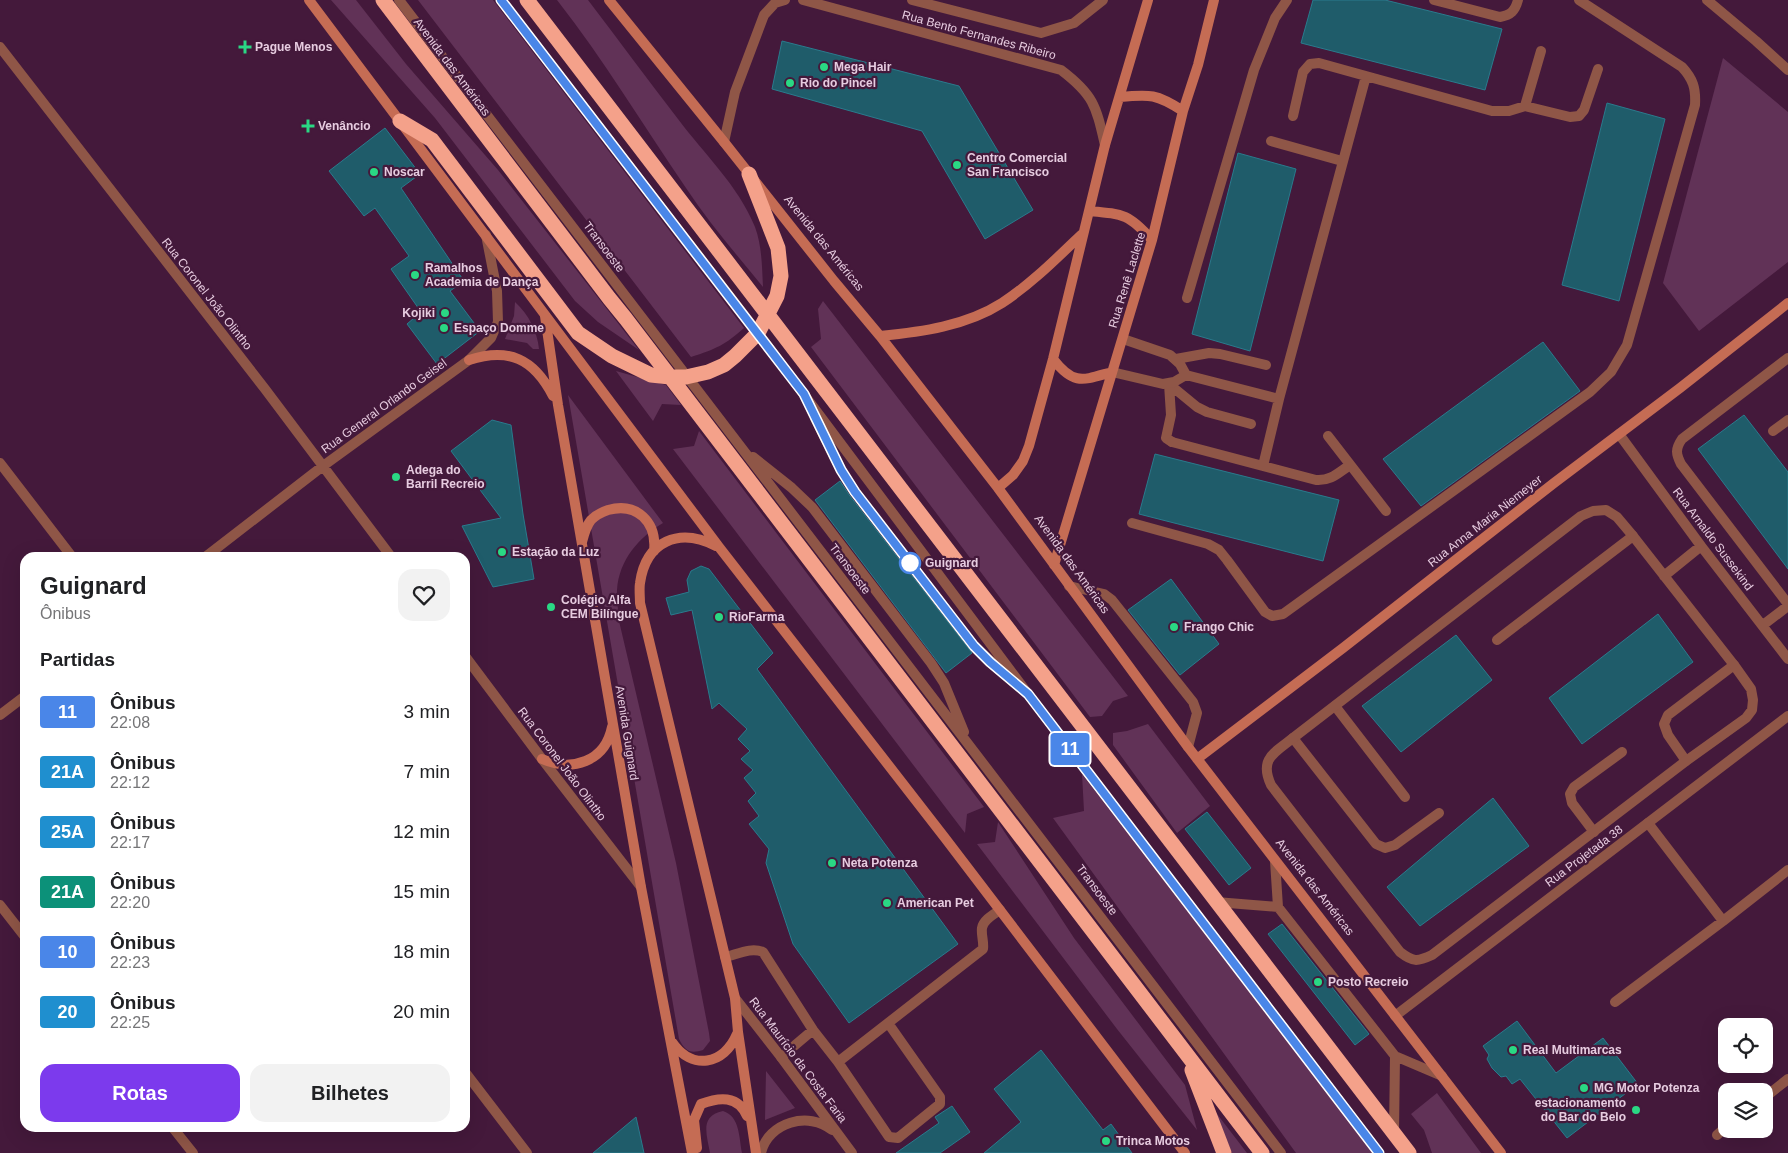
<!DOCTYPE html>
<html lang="pt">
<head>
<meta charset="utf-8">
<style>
  :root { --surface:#fff; --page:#f2f2f2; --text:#202124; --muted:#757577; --accent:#7c3aed }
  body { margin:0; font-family:Arial,sans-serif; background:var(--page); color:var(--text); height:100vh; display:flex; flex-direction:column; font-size:19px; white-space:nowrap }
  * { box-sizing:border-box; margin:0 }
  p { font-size:16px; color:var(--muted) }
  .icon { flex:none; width:28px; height:28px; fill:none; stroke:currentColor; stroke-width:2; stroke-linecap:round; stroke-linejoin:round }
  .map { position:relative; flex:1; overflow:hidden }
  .side { position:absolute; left:20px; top:552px; width:450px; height:580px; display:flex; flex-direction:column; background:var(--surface); border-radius:15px; box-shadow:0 5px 20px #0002 }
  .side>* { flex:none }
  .badge { padding:0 10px; border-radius:4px; font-size:18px; line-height:32px }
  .controls { position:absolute; left:1718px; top:1018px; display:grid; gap:10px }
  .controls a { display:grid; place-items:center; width:55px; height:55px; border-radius:10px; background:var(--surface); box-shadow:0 5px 20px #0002; font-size:25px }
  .map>.badge { position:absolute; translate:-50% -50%; box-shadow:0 0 0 2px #fff }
  h2 { padding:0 20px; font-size:19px; line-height:45px }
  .round { display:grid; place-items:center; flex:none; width:52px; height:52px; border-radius:15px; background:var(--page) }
  .headline { display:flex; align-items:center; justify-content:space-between; height:85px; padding:0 20px }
  h1 { font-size:24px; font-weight:800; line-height:38px }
  .button { display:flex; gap:10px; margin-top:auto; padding:10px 20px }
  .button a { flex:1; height:58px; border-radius:15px; background:var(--accent); color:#fff; font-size:20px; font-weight:800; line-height:58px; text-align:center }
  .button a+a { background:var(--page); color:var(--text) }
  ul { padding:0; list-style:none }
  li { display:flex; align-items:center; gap:15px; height:60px; padding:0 20px }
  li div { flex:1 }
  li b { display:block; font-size:19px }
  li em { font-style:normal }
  li .badge { min-width:55px; font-weight:700; text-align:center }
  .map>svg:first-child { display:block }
  .green { fill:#613257 }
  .building { fill:#1f5c6a; stroke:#2a7b8d }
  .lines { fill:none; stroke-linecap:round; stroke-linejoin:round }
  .lane { stroke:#8f5647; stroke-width:10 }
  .street { stroke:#8f5647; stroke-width:10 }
  .secondary { stroke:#c56c54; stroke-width:10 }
  .highway { stroke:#f4a18a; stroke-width:15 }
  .line-casing { stroke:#fff; stroke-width:11 }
  .line { stroke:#4a86e8; stroke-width:8 }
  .poi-dot { fill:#2ad884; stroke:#44193b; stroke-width:2 }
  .stop-dot { fill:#fff; stroke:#4a86e8; stroke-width:2.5 }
  .labels { text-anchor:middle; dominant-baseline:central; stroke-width:4.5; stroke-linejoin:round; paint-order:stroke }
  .street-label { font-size:12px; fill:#e7cce0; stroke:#44193b }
  .poi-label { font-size:12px; font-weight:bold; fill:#e7cce0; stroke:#44193b; text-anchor:start }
  .stop-label { font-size:12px; font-weight:bold; fill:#e7cce0; stroke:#44193b; text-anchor:start }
</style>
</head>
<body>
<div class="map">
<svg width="1788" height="1153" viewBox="0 0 1788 1153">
  <rect width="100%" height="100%" fill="#44193b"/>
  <path class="green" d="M 331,0 L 356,0 L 406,64 L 498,170 L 639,350 L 598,322 L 575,301 L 435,118 Z
    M 418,0 L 493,0 L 744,328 C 725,345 716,349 691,357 Z
    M 557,0 L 588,0 C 618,39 647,79 678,119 C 704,154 738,185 755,227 C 762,246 762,267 763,287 C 737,255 709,223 686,188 C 643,125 604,60 557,0 Z
    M 1723,58 L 1788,112 L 1788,262 L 1699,331 L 1663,283 Z
    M 823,301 L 1128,696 L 1113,701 L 1102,716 L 1090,717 L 811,347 L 821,339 L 818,309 Z
    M 515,302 C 529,315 537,331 539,349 L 533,349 L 527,343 L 505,339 L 514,316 Z
    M 616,371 L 666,385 L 681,405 L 662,404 L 653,421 Z
    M 568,395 L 663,523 C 639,537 619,560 617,590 C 617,600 618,611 619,621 L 676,863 L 709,1033 L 710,1041 L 703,1050 C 690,1054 685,1051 679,1039 Z
    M 699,431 L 984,807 L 967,814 L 965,833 L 673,449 L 694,446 Z
    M 1148,724 L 1210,806 L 1177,833 L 1113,745 L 1113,733 L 1127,731 Z
    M 1082,774 L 1373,1153 L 1296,1153 L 1053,818 L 1084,811 Z
    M 998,822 L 1074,938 L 1185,1085 L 1197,1130 L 1117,1029 L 977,844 L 995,842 Z
    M 766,1071 L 795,1108 L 765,1120 Z
    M 1437,1093 L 1481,1153 L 1432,1153 L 1424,1130 L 1411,1114 Z
    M 1214,1110 L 1247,1153 L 1232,1153 Z
    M 723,1111 C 740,1116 739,1138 742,1153 L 710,1153 C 707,1135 699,1116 723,1111 Z"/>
  <path class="building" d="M 1313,0 L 1385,0 L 1502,29 L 1485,90 L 1301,43 Z
    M 782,41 L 959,86 L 1033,210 L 985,239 L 922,131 L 772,89 Z
    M 1607,103 L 1665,119 L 1619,301 L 1562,285 Z
    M 385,128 L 420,174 L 401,188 L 464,281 L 450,291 L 480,331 L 437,364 L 407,324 L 421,312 L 391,269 L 409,256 L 375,208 L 364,216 L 329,171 Z
    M 1238,153 L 1296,169 L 1250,351 L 1192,334 Z
    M 1543,342 L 1580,391 L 1421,506 L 1383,459 Z
    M 1744,415 L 1788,472 L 1788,569 L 1698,449 Z
    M 492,420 L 511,425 L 523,514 L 534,579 L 493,587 L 462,526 L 501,518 L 451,451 Z
    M 1155,454 L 1339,500 L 1323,561 L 1139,514 Z
    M 840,481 L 850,496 L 972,653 L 946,673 L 815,500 Z
    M 701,566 L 709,569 L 773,653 L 757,669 L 958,944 L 849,1023 L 793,944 L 766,863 L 769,849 L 749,824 L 759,816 L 748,801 L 756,793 L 744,778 L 753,770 L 741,759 L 750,751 L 738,739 L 747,729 L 719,703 L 712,709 L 692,610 L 671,615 L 666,598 L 689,592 L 687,580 L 691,571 Z
    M 1171,579 L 1219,644 L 1180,675 L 1128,610 Z
    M 1658,614 L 1693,662 L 1582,744 L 1549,698 Z
    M 1456,635 L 1492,680 L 1401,752 L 1362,706 Z
    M 1493,798 L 1529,846 L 1420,926 L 1387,887 Z
    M 1207,812 L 1251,868 L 1229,885 L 1185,829 Z
    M 1282,924 L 1369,1034 L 1355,1045 L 1268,934 Z
    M 1517,1021 L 1556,1073 L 1603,1038 L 1638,1084 L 1567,1138 L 1520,1079 L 1512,1084 L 1506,1076 L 1501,1077 L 1492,1068 L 1487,1059 L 1489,1055 L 1483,1046 Z
    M 1041,1050 L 1103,1130 L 1111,1124 L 1132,1153 L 984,1153 L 1021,1122 L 994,1089 Z
    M 952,1106 L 970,1132 L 940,1153 L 896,1153 L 939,1123 L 935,1117 Z
    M 636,1117 L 644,1153 L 593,1153 Z"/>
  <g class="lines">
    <path class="lane" d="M 399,0 L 1281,1153
      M 501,0 L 758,333 L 1028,694 L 1379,1153
      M 1434,0 L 1500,17 C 1511,15 1515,11 1518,0
      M 1271,141 L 1342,161
      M 1176,359 L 1209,353 L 1220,354 L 1266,365
      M 815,418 L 841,470 L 855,492 L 974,646 L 1014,682
      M 1773,431 L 1788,420
      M 1172,442 L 1166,438 L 1171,415 L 1169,384 L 1197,407 L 1207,412 L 1251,424
      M 753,457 L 792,488 L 812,507 L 931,663 L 944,683 L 964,732
      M 1069,586 L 1104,594 L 1112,600 L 1193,702 L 1197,713 L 1188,747
      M 1497,640 L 1633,536
      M 1335,706 L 1405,797
      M 1293,738 L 1376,844 L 1385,848 L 1395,845 L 1439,813
      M 1686,761 L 1668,735 L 1664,724 L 1668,715 L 1734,665
      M 1648,823 L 1723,921 L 1788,870
      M 1594,832 L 1572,803 L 1570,794 L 1574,787 L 1622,752
      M 1275,861 L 1278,907
      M 1216,902 L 1278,907 L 1395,1056 L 1394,1133
      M 725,957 C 738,954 751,947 763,952 L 813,1030 L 838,1062 L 889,1137 L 898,1138 L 940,1104 L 940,1097 L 888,1023
      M 1615,1002 L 1723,921
      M 1395,1056 L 1442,1076
      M 781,1057 L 813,1030
      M 838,1062 L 983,949 C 984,941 981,935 982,928 C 983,920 994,914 1000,910
      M 1764,1098 L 1788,1079
      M 1717,1135 L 1726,1127"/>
    <path class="street" d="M 803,0 L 1061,70 C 1094,95 1096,106 1105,145
      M 912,0 L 1041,33 L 1074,23 L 1103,0
      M 1707,0 L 1756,41 L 1788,70
      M 0,47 L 265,389 L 392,558
      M 1525,106 L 1541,51
      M 1293,116 L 1303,72 L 1310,64 L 1319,63 L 1492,111 L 1509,111 L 1525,106 L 1570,117 L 1579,116 L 1584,110 L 1598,69
      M 724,142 L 735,92 L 764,15 L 775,3 L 785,0
      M 1187,298 L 1254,70 L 1275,18 L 1287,0
      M 1788,358 L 1682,439 C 1675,449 1676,454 1681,464 L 1788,604
      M 1112,372 L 1163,384 L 1174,382 L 1186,375 L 1180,364 L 1170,355 L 1123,339
      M 1186,375 L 1279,399
      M 1619,434 L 1701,546 L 1788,659
      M 1328,436 L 1386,511
      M 1172,442 L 1316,480 C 1331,481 1338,473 1350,465
      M 0,463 L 73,558
      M 1263,466 L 1279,399 L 1366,76
      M 1606,510 L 1617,517 L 1633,536 L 1734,665 L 1751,689 L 1753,700 L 1752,710 L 1746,718 L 1686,761 L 1432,955 C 1417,962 1413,962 1400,952 L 1271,785 C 1259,759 1274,753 1293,738 L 1581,516 L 1593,511 Z
      M 1132,523 L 1208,544 L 1219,550 L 1227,560 L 1265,612 L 1272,616 L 1283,614 L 1590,392 L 1611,372 L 1627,345 L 1695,105 C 1696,88 1693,79 1682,67 L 1579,0
      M 204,558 L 323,466 L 469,360 L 491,338 L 498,322 L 497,291 L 486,235
      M 1664,576 L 1701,546
      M 1763,625 L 1788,606
      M 465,656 L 542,759 L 641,887
      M 0,715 L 25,696
      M 0,905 L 25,937
      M 735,998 L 781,1057 L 852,1153
      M 1395,1016 L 1788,716
      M 465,1072 L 527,1153
      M 173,1128 L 193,1153
      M 761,1153 C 768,1122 809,1111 832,1130"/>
    <path class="secondary" d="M 309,0 L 719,547 L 945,838 L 1185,1153
      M 609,0 L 724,142 L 834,281 L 880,336 L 998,488 L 1188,747 L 1501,1153
      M 1120,97 C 1150,94 1157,94 1183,111
      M 1089,211 C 1124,214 1129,214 1152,240
      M 545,316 L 558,405 L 641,887 L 692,1153
      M 880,336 C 921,332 966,326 1002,303 C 1031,284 1056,259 1081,235
      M 1053,359 C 1074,386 1083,380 1112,372
      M 469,360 C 509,347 534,359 553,396
      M 998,488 L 1013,475 L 1023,461 L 1029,446 L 1053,359 L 1105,145 L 1148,0
      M 582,542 C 584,534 586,526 591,520 C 595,516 602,512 608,510 C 637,502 657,522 654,551
      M 716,546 C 679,527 646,541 640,583 C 639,589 640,597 640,603 L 735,998 L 738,1032 L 756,1153
      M 1054,565 L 1152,240 L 1183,111 L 1198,65 L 1214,0
      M 542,759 C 572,772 605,762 612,727
      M 1197,759 L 1343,648 L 1554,483 L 1680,388 L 1788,303
      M 672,1042 C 692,1071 724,1065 737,1034
      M 697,1148 L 694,1120 L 701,1104 C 719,1097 738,1095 747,1116"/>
    <path class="highway" d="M 383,0 L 609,298 L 626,319 L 1262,1153
      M 527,0 L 1409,1153
      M 400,121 L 432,140 L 578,333 L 612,356 L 651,375 L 670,377 L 686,377 L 708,372 L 724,365 L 735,356 L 758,333 L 777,296 L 781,276 L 778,248 L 749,174
      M 1192,1070 L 1224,1153"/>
  </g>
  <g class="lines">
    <g class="line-casing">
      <path id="line" d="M 501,0 L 804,394 L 841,470 L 855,492 L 974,646 L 990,662 L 1028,694 L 1379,1153"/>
    </g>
    <use href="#line" class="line"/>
  </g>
  <g class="poi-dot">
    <path d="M242.5 39.5h5v5h5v5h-5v5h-5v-5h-5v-5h5z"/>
    <circle cx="824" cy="67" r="5"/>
    <circle cx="790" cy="83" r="5"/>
    <path d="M305.5 118.5h5v5h5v5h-5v5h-5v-5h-5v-5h5z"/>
    <circle cx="957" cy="165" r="5"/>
    <circle cx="374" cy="172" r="5"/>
    <circle cx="415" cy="275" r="5"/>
    <circle cx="445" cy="313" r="5"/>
    <circle cx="444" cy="328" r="5"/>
    <circle cx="396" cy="477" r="5"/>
    <circle cx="502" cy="552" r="5"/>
    <circle cx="551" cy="607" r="5"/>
    <circle cx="719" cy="617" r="5"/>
    <circle cx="1174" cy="627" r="5"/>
    <circle cx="832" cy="863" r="5"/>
    <circle cx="887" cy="903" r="5"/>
    <circle cx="1318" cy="982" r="5"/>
    <circle cx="1513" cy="1050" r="5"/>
    <circle cx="1584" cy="1088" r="5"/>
    <circle cx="1636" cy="1110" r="5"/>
    <circle cx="1106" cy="1141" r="5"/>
  </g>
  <circle class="stop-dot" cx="910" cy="563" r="10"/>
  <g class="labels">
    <g class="street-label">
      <text transform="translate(979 35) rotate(15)">Rua Bento Fernandes Ribeiro</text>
      <text transform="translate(452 67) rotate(53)">Avenida das Américas</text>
      <text transform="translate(824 243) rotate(51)">Avenida das Américas</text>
      <text transform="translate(604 247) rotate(53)">Transoeste</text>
      <text transform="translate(1127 280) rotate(-73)">Rua Renê Laclette</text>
      <text transform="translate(207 294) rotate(52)">Rua Coronel João Olintho</text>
      <text transform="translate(384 406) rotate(-36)">Rua General Orlando Geisel</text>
      <text transform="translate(1485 521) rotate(-38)">Rua Anna Maria Niemeyer</text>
      <text transform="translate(1713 539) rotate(53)">Rua Arnaldo Sussekind</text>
      <text transform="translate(1072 564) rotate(54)">Avenida das Américas</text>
      <text transform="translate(850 569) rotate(53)">Transoeste</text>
      <text transform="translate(627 733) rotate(81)">Avenida Guignard</text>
      <text transform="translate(562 764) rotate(53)">Rua Coronel João Olintho</text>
      <text transform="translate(1584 856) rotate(-37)">Rua Projetada 38</text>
      <text transform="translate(1315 887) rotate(52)">Avenida das Américas</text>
      <text transform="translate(1097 890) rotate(53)">Transoeste</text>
      <text transform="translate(798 1060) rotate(53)">Rua Maurício da Costa Faria</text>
    </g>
    <g class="poi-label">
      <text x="255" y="47">Pague Menos</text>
      <text x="834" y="67">Mega Hair</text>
      <text x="800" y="83">Rio do Pincel</text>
      <text x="318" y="126">Venâncio</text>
      <text x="967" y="158">Centro Comercial<tspan x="967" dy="14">San Francisco</tspan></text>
      <text x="384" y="172">Noscar</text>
      <text x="425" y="268">Ramalhos<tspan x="425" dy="14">Academia de Dança</tspan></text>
      <text x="435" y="313" text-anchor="end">Kojiki</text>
      <text x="454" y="328">Espaço Domme</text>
      <text x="406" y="470">Adega do<tspan x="406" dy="14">Barril Recreio</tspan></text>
      <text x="512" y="552">Estação da Luz</text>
      <text x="561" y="600">Colégio Alfa<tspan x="561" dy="14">CEM Bilíngue</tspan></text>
      <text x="729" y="617">RioFarma</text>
      <text x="1184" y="627">Frango Chic</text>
      <text x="842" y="863">Neta Potenza</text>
      <text x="897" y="903">American Pet</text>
      <text x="1328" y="982">Posto Recreio</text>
      <text x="1523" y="1050">Real Multimarcas</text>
      <text x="1594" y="1088">MG Motor Potenza</text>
      <text x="1626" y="1103" text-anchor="end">estacionamento<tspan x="1626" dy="14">do Bar do Belo</tspan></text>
      <text x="1116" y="1141">Trinca Motos</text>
    </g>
    <g class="stop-label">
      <text x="925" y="563">Guignard</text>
    </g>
  </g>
</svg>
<div class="controls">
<a><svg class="icon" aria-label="locate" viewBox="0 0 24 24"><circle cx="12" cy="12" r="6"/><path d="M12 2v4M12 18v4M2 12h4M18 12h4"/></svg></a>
<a><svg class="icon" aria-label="layers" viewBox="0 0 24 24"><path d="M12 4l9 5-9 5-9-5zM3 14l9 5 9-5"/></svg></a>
</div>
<b class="badge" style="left:1070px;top:749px;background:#4a86e8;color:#fff">11</b>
<section class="side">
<div class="headline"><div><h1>Guignard</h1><p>Ônibus</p></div><a class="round"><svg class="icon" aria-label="heart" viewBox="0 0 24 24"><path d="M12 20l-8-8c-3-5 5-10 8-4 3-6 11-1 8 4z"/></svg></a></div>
<h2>Partidas</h2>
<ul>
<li><span class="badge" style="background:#4a86e8;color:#fff">11</span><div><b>Ônibus</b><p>22:08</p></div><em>3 min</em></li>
<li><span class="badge" style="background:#1f8fcf;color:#fff">21A</span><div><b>Ônibus</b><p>22:12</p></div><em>7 min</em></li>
<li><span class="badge" style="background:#1f8fcf;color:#fff">25A</span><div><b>Ônibus</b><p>22:17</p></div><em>12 min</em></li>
<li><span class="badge" style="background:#0c9179;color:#fff">21A</span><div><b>Ônibus</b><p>22:20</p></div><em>15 min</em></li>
<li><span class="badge" style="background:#4a86e8;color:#fff">10</span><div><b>Ônibus</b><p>22:23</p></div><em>18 min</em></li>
<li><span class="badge" style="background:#1f8fcf;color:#fff">20</span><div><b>Ônibus</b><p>22:25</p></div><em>20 min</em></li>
</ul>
<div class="button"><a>Rotas</a><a>Bilhetes</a></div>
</section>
</div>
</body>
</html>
